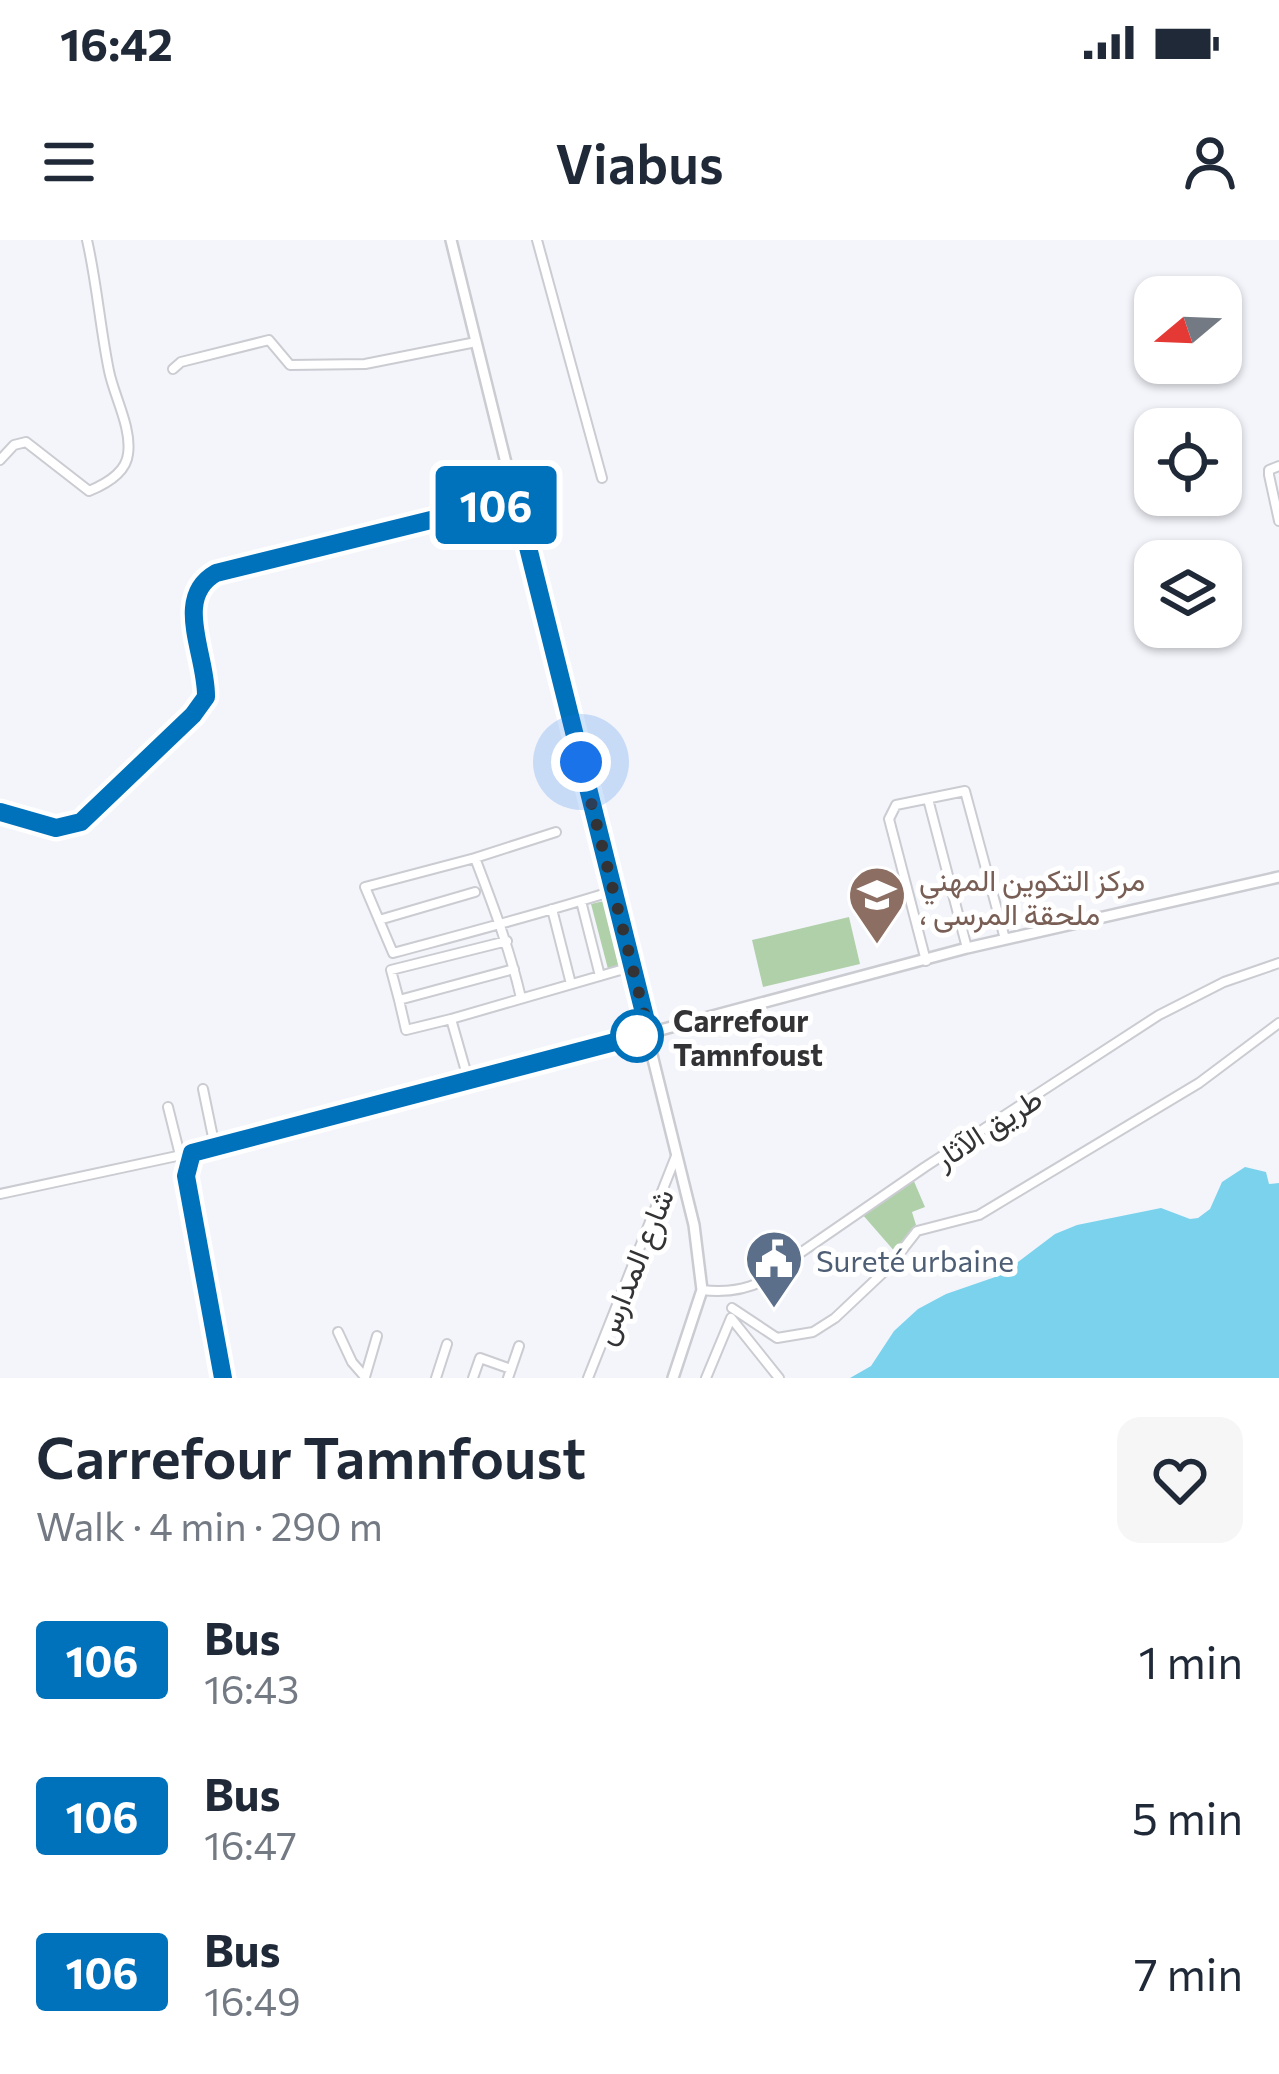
<!DOCTYPE html>
<html lang="en">
<head>
<meta charset="utf-8">
<style>
  :root { --surface:#fff; --page:#f6f6f7; --text:#1f2937; --muted:#747a83 }
  body { margin:0; font-family:Commissioner,Vazirmatn,sans-serif; background:var(--page); color:var(--text); height:100vh; display:flex; flex-direction:column; font-size:45px; white-space:nowrap }
  * { box-sizing:border-box; margin:0 }
  p { font-size:39px; color:var(--muted) }
  .icon { flex:none; width:66px; height:66px; fill:none; stroke:currentColor; stroke-width:2; stroke-linecap:round; stroke-linejoin:round }
  .map { position:relative; height:1138px; overflow:hidden }
  .panel { display:flex; flex-direction:column; background:var(--surface); flex:1 }
  .panel>* { flex:none }
  .badge { padding:0 24px; border-radius:9px; font-size:42px; line-height:78px }
  .needle { width:78px; rotate:251deg }
  .fabs { position:absolute; left:1134px; top:36px; display:grid; gap:24px }
  .fabs a { display:grid; place-items:center; width:108px; height:108px; border-radius:24px; background:var(--surface); box-shadow:0 3px 9px #0004; font-size:60px }
  .you { position:absolute; width:60px; height:60px; margin:-30px; border:9px solid #fff; border-radius:50%; background:#1a73e8; box-shadow:0 0 0 18px #1a73e833 }
  .map>.badge { position:absolute; translate:-50% -50%; box-shadow:0 0 0 6px #fff }
  .round { display:grid; place-items:center; flex:none; width:126px; height:126px; border-radius:24px; background:var(--page) }
  .summary { display:flex; align-items:center; justify-content:space-between; height:204px; padding:0 36px }
  h1 { font-size:57px; font-weight:600; line-height:90px }
  ul { padding:0; list-style:none }
  li { display:flex; align-items:center; gap:36px; height:156px; padding:0 36px }
  li div { flex:1 }
  li b { display:block; font-size:45px }
  li em { font-style:normal }
  li .badge { min-width:132px; font-weight:700; text-align:center }
  .status { display:flex; justify-content:space-between; align-items:center; height:84px; padding:0 60px; background:var(--surface); direction:ltr }
  .status svg { height:33px; fill:currentColor }
  header { display:flex; justify-content:space-between; align-items:center; height:156px; padding:0 36px; background:var(--surface); font-size:54px; font-weight:600 }
  .map>svg:first-child { display:block }
  .green { fill:#b0d0aa }
  .water { fill:#7ad2ec }
  .lines { fill:none; stroke-linecap:round; stroke-linejoin:round }
  .street-casing { stroke:#cbccd2; stroke-width:12 }
  .secondary-casing { stroke:#cbccd2; stroke-width:14 }
  .street { stroke:#fff; stroke-width:8 }
  .secondary { stroke:#fff; stroke-width:9 }
  .line-casing { stroke:#fff; stroke-width:27 }
  .line { stroke:#0072bc; stroke-width:18 }
  .walk { stroke:#333335; stroke-width:12; stroke-dasharray:0 21.6 }
  .stop-dot { fill:#fff; stroke:#0072bc; stroke-width:6 }
  .labels { text-anchor:middle; dominant-baseline:central; stroke-width:10; stroke-linejoin:round; paint-order:stroke }
  .education-label { font-size:30px; fill:#785e54; stroke:#fff; text-anchor:start }
  .stop-label { font-size:30px; font-weight:bold; fill:#333335; stroke:#fff; text-anchor:start }
  .street-label { font-size:30px; fill:#333335; stroke:#fff }
  .service-label { font-size:30px; fill:#4e5e75; stroke:#fff; text-anchor:start }
</style>
</head>
<body>
<div class="status"><b>16:42</b><svg viewBox="0 0 49 12"><path d="M0 12V9h3v3zM5 12V6h3v6zM10 12V3h3v9zM15 12V0h3v12zM26 1h20v11H26zM47 4h2v5h-2z"/></svg></div>
<header><svg class="icon" aria-label="menu" viewBox="0 0 24 24"><path d="M4 6h16M4 12h16M4 18h16"/></svg>Viabus<svg class="icon" aria-label="person" viewBox="0 0 24 24"><circle cx="12" cy="8" r="4"/><path d="M4 21q1-7 8-7t8 7"/></svg></header>
<div class="map">
<svg width="1279" height="1138" viewBox="0 0 1279 1138">
  <rect width="100%" height="100%" fill="#f4f5fb"/>
  <path class="green" d="M 604,661 L 621,726 L 608,729 L 591,664 Z
    M 849,677 L 860,724 L 763,747 L 752,700 Z
    M 913,939 L 925,967 L 912,972 L 916,985 L 896,1013 L 862,974 Z"/>
  <path class="water" d="M 1245,927 L 1266,932 L 1269,944 L 1279,943 L 1279,1138 L 850,1138 L 871,1126 L 894,1091 L 918,1069 L 946,1054 L 1001,1035 L 1055,994 L 1077,985 L 1161,968 L 1190,979 L 1198,978 L 1210,969 L 1222,942 Z"/>
  <g class="lines">
    <g class="street-casing">
      <path id="street" d="M 537,0 L 602,238
        M 173,129 L 181,122 L 269,100 L 290,125 L 365,124 L 476,102
        M 0,220 L 14,205 L 26,202 L 89,251 C 106,244 126,233 128,214 C 132,188 114,156 109,131 C 100,87 97,44 87,0
        M 1279,226 L 1269,230 L 1269,235 L 1279,281
        M 928,559 L 967,708
        M 0,571 L 56,588 L 81,582 L 193,475 L 206,457 C 207,415 172,359 216,333 L 516,259
        M 475,618 L 556,592
        M 581,661 L 600,736
        M 552,669 L 571,744
        M 379,680 L 475,652
        M 507,701 L 391,730 L 399,760 L 514,729
        M 926,721 L 889,579 L 896,565 L 965,551 L 1005,699
        M 521,758 C 510,710 493,665 475,618 L 365,647 L 393,713 C 467,693 540,674 613,651
        M 399,760 L 406,790 L 451,779
        M 469,842 L 451,779 L 631,727
        M 203,849 L 215,907
        M 168,867 L 180,915
        M 0,954 L 191,913
        M 702,1050 C 737,1054 766,1046 790,1020 L 925,927 L 1159,775 L 1224,742 L 1279,723
        M 732,1068 L 777,1098 L 813,1092 L 835,1078 L 888,1028 L 917,991 L 979,975 L 1199,843 L 1279,783
        M 338,1092 L 352,1122 L 365,1137
        M 365,1137 L 377,1096
        M 223,1138 L 186,936 L 192,913 L 648,794
        M 436,1138 L 447,1104
        M 473,1138 L 480,1118 L 511,1129
        M 508,1138 L 519,1106
        M 588,1138 L 676,916
        M 706,1138 L 731,1078 L 779,1138"/>
    </g>
    <g class="secondary-casing">
      <path id="secondary" d="M 451,0 L 694,985 L 702,1050 L 673,1138
        M 649,793 L 967,708 L 1279,637"/>
    </g>
    <use href="#street" class="street"/>
    <use href="#secondary" class="secondary"/>
  </g>
  <g class="lines">
    <g class="line-casing">
      <path id="line" d="M 0,572 L 56,588 L 81,582 L 193,475 L 206,457 C 207,415 172,358 216,333 L 516,259 L 649,793 L 192,913 L 186,936 L 223,1138"/>
    </g>
    <use href="#line" class="line"/>
    <path class="walk" d="M 581,522 L 649,793 L 637,796"/>
  </g>
  <defs>
    <g id="university-pin" transform="scale(3)"><path d="M0 17L-7.5 6A9.5 9.5 0 1 1 7.5 6Z" fill="#8d6e63" stroke="#fff"/><path d="M0-5L7-2L0 1L-7-2ZM-4 1L0 2.5L4 1V4Q0 6-4 4Z" fill="#fff"/></g>
    <g id="civic-pin" transform="scale(3)"><path d="M0 17L-7.5 6A9.5 9.5 0 1 1 7.5 6Z" fill="#5c6f8a" stroke="#fff"/><path d="M-.6-6.5H3V-4.5H.6V-3L4-1V1h2V6H-6V1h2V-1L-.6-3ZM-1.2 2.5V6h2.4V2.5Z" fill="#fff"/></g>
  </defs>
  <g fill-rule="evenodd">
    <use href="#university-pin" x="877" y="655"/>
    <use href="#civic-pin" x="774" y="1019"/>
  </g>
  <circle class="stop-dot" cx="637" cy="796" r="24"/>
  <g class="labels">
    <g class="education-label">
      <text x="919" y="638">مركز التكوين المهني<tspan x="919" dy="34">، ملحقة المرسى</tspan></text>
    </g>
    <g class="stop-label">
      <text x="673" y="779">Carrefour<tspan x="673" dy="34">Tamnfoust</tspan></text>
    </g>
    <g class="street-label">
      <text transform="translate(987 887) rotate(-33)">طريق الآثار</text>
      <text transform="translate(632 1026) rotate(-68)">شارع المدارس</text>
    </g>
    <g class="service-label">
      <text x="816" y="1019">Sureté urbaine</text>
    </g>
  </g>
</svg>
<div class="fabs">
<a><svg class="needle" viewBox="-14 -14 28 28"><path d="M0-13l5 13h-10z" fill="#e53935"/><path d="M0 13l5-13h-10z" fill="#747a83"/></svg></a>
<a><svg class="icon" aria-label="locate" viewBox="0 0 24 24"><circle cx="12" cy="12" r="6"/><path d="M12 2v4M12 18v4M2 12h4M18 12h4"/></svg></a>
<a><svg class="icon" aria-label="layers" viewBox="0 0 24 24"><path d="M12 4l9 5-9 5-9-5zM3 14l9 5 9-5"/></svg></a>
</div>
<div class="you" style="left:581px;top:522px"></div>
<b class="badge" style="left:496px;top:265px;background:#0072bc;color:#fff">106</b>
</div>
<section class="panel">
<div class="summary"><div><h1>Carrefour Tamnfoust</h1><p>Walk · 4 min · 290 m</p></div><a class="round"><svg class="icon" aria-label="heart" viewBox="0 0 24 24"><path d="M12 20l-8-8c-3-5 5-10 8-4 3-6 11-1 8 4z"/></svg></a></div>
<ul>
<li><span class="badge" style="background:#0072bc;color:#fff">106</span><div><b>Bus</b><p>16:43</p></div><em>1 min</em></li>
<li><span class="badge" style="background:#0072bc;color:#fff">106</span><div><b>Bus</b><p>16:47</p></div><em>5 min</em></li>
<li><span class="badge" style="background:#0072bc;color:#fff">106</span><div><b>Bus</b><p>16:49</p></div><em>7 min</em></li>
</ul>
</section>
</body>
</html>
